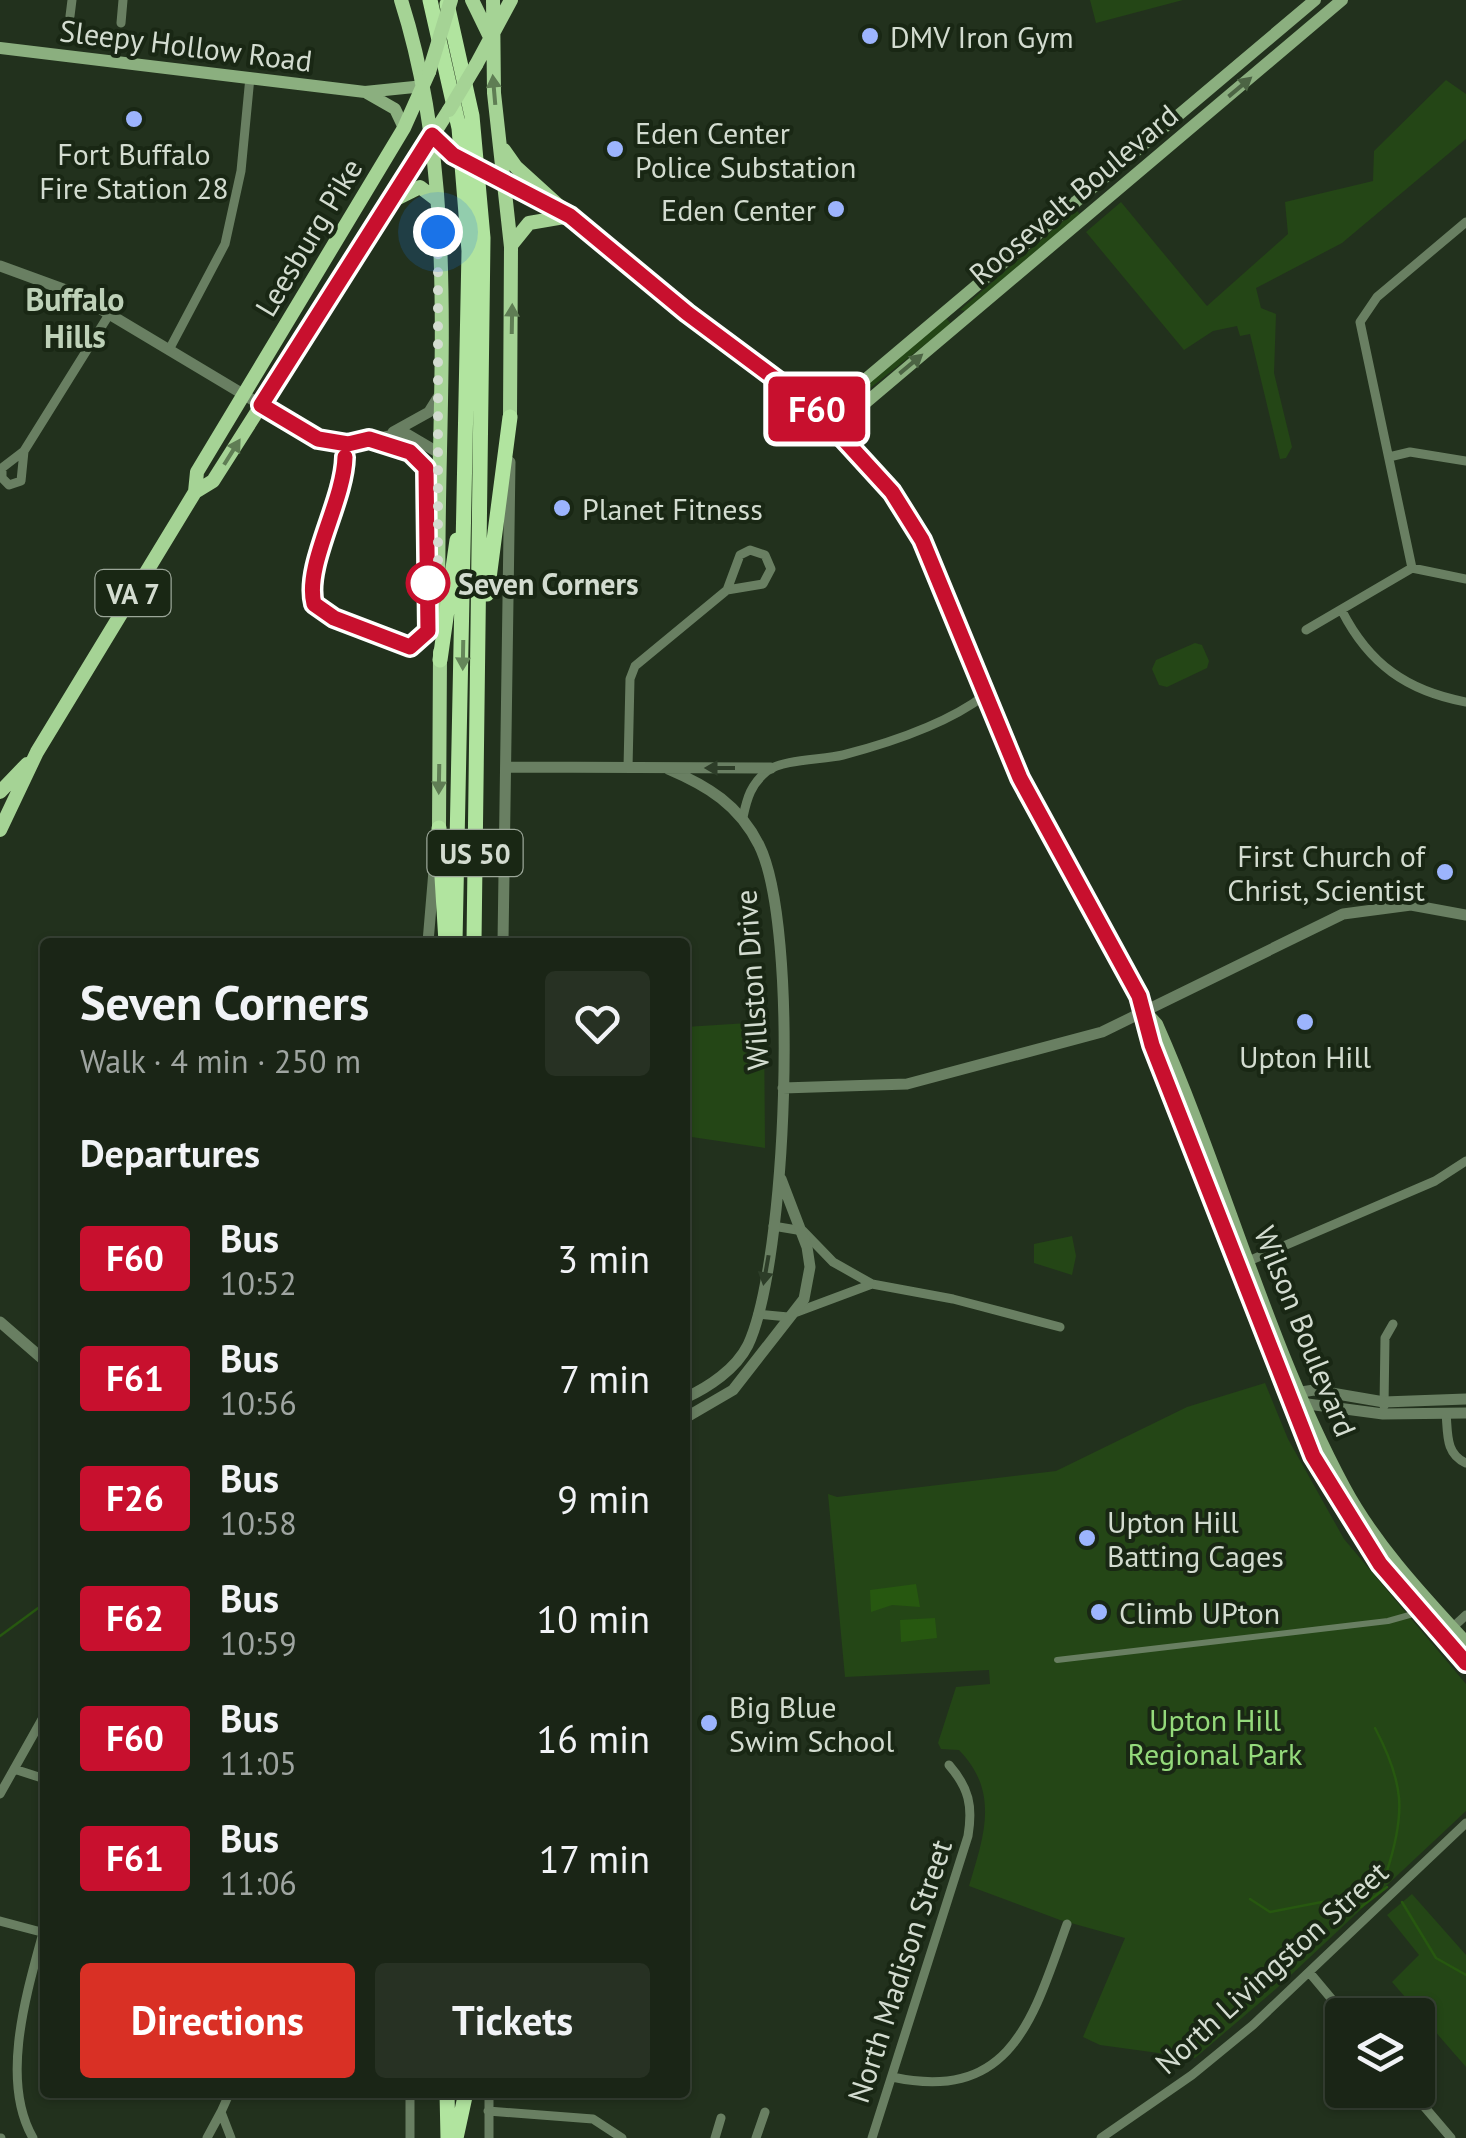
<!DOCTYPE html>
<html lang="en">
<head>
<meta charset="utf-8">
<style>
  :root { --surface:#1a2516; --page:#273123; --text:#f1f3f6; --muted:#9fa5a1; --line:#384235; --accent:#d93025 }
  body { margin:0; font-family:"PT Sans",sans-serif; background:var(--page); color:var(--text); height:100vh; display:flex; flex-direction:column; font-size:38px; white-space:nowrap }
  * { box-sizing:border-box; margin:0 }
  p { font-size:32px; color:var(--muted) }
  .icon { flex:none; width:55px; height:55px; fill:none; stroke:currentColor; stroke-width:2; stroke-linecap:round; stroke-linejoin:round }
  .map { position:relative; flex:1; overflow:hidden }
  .details { position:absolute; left:40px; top:938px; width:650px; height:1160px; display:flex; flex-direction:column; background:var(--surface); border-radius:10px; box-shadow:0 2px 8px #0004,0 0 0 2px var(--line) }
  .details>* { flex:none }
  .badge { padding:0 20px; border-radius:8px; font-size:35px; line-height:65px }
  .buttons { position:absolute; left:1325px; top:1998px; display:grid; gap:20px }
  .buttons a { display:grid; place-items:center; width:110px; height:110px; border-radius:10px; background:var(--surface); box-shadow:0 2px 8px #0004,0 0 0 2px var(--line); font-size:50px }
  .you { position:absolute; width:50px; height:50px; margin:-25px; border:8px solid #fff; border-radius:50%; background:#1a73e8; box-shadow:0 0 0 15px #1a73e833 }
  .map>.badge { position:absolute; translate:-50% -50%; box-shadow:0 0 0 5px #fff }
  h2 { padding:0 40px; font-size:38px; line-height:90px }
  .round { display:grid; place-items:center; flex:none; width:105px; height:105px; border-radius:10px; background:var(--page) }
  .overview { display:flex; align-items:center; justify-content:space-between; height:170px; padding:0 40px }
  h1 { font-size:48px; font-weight:700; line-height:75px }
  .cta { display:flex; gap:20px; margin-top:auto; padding:20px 40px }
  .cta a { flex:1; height:115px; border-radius:10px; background:var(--accent); color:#fff; font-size:40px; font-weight:700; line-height:115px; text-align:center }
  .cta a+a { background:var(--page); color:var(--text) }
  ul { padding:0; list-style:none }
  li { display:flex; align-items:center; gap:30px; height:120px; padding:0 40px }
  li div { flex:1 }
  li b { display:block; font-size:38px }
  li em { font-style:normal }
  li .badge { min-width:110px; font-weight:700; text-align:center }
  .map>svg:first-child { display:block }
  .green { fill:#244616 }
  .water { fill:#275810 }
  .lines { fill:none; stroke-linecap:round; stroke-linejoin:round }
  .stream { stroke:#275810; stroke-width:2.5 }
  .pedestrian { stroke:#697f62; stroke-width:6 }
  .minor { stroke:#697f62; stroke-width:9 }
  .tertiary { stroke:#697f62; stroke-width:11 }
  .secondary { stroke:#8baf7f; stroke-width:12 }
  .primary { stroke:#a5d395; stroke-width:14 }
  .trunk { stroke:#b1e49f; stroke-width:15 }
  .secondary-bridge { stroke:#8baf7f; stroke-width:12 }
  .primary-bridge { stroke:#a5d395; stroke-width:14 }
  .oneway { fill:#4c6444 }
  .oneway2 { fill:#5f7d54 }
  .oneway3 { fill:#65865a }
  .oneway4 { fill:#2d3d28 }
  .line-casing { stroke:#fff; stroke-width:22 }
  .line { stroke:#c8102e; stroke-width:15 }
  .walk { stroke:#d3dcd0; stroke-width:10; stroke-dasharray:0 18 }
  .poi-dot { fill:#9cb4fd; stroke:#192714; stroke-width:4 }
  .stop-dot { fill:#fff; stroke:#c8102e; stroke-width:5 }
  .labels { text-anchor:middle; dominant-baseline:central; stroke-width:8; stroke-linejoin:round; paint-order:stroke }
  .shield { fill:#192714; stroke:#9ba698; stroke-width:2.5 }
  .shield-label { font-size:28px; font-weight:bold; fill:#d3dcd0 }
  .poi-label { font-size:30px; fill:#d3dcd0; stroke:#192714; text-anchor:start }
  .street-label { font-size:30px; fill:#d3dcd0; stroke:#192714 }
  .stop-label { font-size:30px; font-weight:bold; fill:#d3dcd0; stroke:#192714; text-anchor:start }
  .park-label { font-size:30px; fill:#94da7b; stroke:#192714 }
  .neighbourhood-label { font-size:32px; font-weight:bold; fill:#bed1b8; stroke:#192714 }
</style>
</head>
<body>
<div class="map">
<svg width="1466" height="2138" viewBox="0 0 1466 2138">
  <rect width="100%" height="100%" fill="#22311d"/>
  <path class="green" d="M 1090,0 L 1183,0 L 1096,23 Z
    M 1446,80 L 1466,94 L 1466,139 L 1342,243 L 1256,288 L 1261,308 L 1276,314 L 1274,373 L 1292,447 L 1286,458 L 1280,459 L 1250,334 L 1240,336 L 1237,326 L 1213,331 L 1184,350 L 1086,232 L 1121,202 L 1207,306 L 1288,234 L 1285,202 L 1373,181 L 1374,151 Z
    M 1076,210 L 1080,214 L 965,311 L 960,310 Z
    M 946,318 L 951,324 L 850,404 L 849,400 Z
    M 1195,643 L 1202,645 L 1209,661 L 1207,668 L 1167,687 L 1159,685 L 1152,669 L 1156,660 Z
    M 764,1022 L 765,1148 L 685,1136 L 685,1027 Z
    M 1072,1236 L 1076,1256 L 1072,1275 L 1034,1263 L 1034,1244 Z
    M 1265,1383 L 1288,1439 L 1344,1539 L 1466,1684 L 1466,1811 L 1277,1988 L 1195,2058 L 1100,2045 L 1083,2037 L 1125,1938 L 1060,1920 L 969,1886 C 984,1836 1000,1792 959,1750 L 941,1749 L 938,1743 L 956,1687 L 990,1684 L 989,1670 L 845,1677 L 828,1494 L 837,1497 L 1056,1471 L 1187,1407 Z
    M 1412,1894 L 1466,1955 L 1466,2067 L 1392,1982 L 1419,1955 L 1387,1915 Z"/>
  <path class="water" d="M 916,1584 L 920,1607 L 892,1605 L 871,1612 L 870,1590 Z
    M 935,1618 L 937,1638 L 901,1642 L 900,1620 Z"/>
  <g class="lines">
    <path class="stream" d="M 0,1636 L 45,1603
      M 1375,1728 C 1404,1783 1406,1812 1387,1871
      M 1250,1899 L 1270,1912 L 1327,1901 L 1361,1907 L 1387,1887
      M 1402,1902 L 1436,1958 L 1466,1975"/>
    <path class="pedestrian" d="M 1057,1660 L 1388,1621 L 1420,1612"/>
    <path class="minor" d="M 70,16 L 72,0
      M 121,23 L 123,0
      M 170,348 L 225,244 L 241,171 L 250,77
      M 24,451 L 110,313
      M 24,451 L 21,481 L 9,485 L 2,478 L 2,468 Z
      M 1389,457 L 1410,452 L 1466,461
      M 1412,568 L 1360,322 L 1377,297 L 1466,222
      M 1342,611 C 1369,664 1407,691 1466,702
      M 1306,630 L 1412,568 L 1466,579
      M 628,768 L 630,679 L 635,666 L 727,590 L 740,555 L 750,550 L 765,555 L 771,569 L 763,584 L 727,590
      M 743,817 C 747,798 751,784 767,771 C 784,759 822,760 843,755 C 889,743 947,724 985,695
      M 773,1226 L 803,1231 L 833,1262 L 872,1284 L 953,1299 L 1060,1327
      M 1244,1263 L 1435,1181 L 1466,1161
      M 797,1312 L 872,1284
      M 758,1314 L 788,1317
      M 1384,1406 L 1385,1338 L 1393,1324
      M 1446,1413 C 1448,1433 1445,1454 1466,1463
      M 1452,1628 L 1466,1615
      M 14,1769 L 45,1779
      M 0,1794 L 45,1714
      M 0,1921 L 45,1933
      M 1309,1972 L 1345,2015
      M 892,2077 C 1012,2103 1033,2018 1067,1924
      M 1410,2090 L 1451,2138
      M 230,2092 L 221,2112 L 231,2138
      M 489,2092 L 489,2138
      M 488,2111 L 593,2119 L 622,2138
      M 0,2138 L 1,2138
      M 33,2138 C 0,2081 26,1995 43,1933
      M 207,2138 L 221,2112
      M 410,2138 L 410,2092
      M 715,2138 L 721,2118
      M 756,2138 L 765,2112
      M 872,2138 L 968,1836 C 973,1806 969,1788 949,1765
      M 1101,2138 L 1192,2075 L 1253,2025 L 1466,1823"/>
    <path class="tertiary" d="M 0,266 L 74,293 L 318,439 L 348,444 L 405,433 L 439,453
      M 393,432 L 429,412 L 439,396
      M 506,767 L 771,768
      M 668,769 C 708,786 739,805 759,845 C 800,927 787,1262 748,1345 C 736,1369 709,1387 685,1398
      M 428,942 L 436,847
      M 503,942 L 510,462
      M 783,1088 L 907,1084 L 1102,1032 L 1343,914 L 1411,905 L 1466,915
      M 0,1322 L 45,1361
      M 1295,1393 L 1314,1390 L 1384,1402 L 1466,1399
      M 1300,1403 L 1383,1414 L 1466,1413
      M 685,1418 L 733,1390 L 804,1299 L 810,1267 L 807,1247 L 781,1179"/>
    <path class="secondary" d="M 0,48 L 365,92 L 424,86
      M 367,93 L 395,109 L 404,128
      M 495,176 C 568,210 623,263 685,311 C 768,375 856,429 912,520 C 960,599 981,695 1020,778 C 1058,858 1111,930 1146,1012 L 1157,1024 C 1224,1175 1266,1340 1344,1486 C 1375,1544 1422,1594 1466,1642
      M 823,415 L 1315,0
      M 837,427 L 1342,0
      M 1146,1012 L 1152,1045 L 1313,1455 C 1353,1534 1407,1598 1466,1663"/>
    <path class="primary" d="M 401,0 C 465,199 433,424 439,630
      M 472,0 L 489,35
      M 493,0 L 494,93 L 511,247 L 510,417
      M 476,65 L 511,0
      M 504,150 L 516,167 L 570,216 L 529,223 L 512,244
      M 394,200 L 420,187 L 437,200
      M 195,492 L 213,481 L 449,110
      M 0,792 L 27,764
      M 439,828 L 440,652
      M 0,830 L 37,752 L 195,492 L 197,472 L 404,128 L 429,72"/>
    <path class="trunk" d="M 430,0 L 459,128 L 469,251 L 455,942
      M 447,4 L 472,116 L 483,238 L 474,942
      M 487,594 L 510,417
      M 440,660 L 457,540
      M 439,828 L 446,942
      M 447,2092 L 448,2138
      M 456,2138 L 466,2092"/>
    <path class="secondary-bridge" d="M 453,155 L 489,172"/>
    <path class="primary-bridge" d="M 429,72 L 451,0
      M 449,110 L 476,65"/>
  </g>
  <defs><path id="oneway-solid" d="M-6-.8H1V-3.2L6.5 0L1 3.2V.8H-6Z" transform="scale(2.5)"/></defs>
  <g class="oneway">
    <use href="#oneway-solid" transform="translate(1240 87) rotate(-40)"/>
    <use href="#oneway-solid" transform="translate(911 364) rotate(-40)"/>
  </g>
  <g class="oneway2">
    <use href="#oneway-solid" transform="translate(494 90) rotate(-95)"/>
    <use href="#oneway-solid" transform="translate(512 319) rotate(-89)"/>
    <use href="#oneway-solid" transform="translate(232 452) rotate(-58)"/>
    <use href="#oneway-solid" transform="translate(439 779) rotate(91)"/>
  </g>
  <use class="oneway3" href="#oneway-solid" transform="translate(463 655) rotate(91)"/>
  <g class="oneway4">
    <use href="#oneway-solid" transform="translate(720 768) rotate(180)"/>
    <use href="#oneway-solid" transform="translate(766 1270) rotate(100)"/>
  </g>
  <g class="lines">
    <g class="line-casing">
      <path id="line" d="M 345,457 C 344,502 304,565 314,604 L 334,618 L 410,647 L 428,631 L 426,468 L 410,452 L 369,439 L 348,444 L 318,439 L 261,405 L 432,135 L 453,155 L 570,216 L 687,313 L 816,409 L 892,492 L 922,540 L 1020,778 L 1139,996 L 1152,1045 L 1313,1456 L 1380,1564 L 1466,1663"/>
    </g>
    <use href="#line" class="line"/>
    <path class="walk" d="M 428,583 L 438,597 L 438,232"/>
  </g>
  <g class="poi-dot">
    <circle cx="870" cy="36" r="10"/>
    <circle cx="134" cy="119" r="10"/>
    <circle cx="615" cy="149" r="10"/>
    <circle cx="836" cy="209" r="10"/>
    <circle cx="562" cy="508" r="10"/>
    <circle cx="1445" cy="872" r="10"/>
    <circle cx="1305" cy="1022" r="10"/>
    <circle cx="1087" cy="1538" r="10"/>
    <circle cx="1099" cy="1612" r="10"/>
    <circle cx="709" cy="1723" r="10"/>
  </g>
  <circle class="stop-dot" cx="428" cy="583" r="20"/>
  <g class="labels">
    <g class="shield">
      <rect x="95.5" y="570" width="75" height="46" rx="8"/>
      <rect x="427.5" y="830" width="95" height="46" rx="8"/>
    </g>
    <g class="shield-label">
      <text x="133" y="593">VA 7</text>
      <text x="475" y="853">US 50</text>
    </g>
    <g class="poi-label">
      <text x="890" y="36">DMV Iron Gym</text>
      <text x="635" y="132">Eden Center<tspan x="635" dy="34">Police Substation</tspan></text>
      <text x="134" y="153" text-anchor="middle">Fort Buffalo<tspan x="134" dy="34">Fire Station 28</tspan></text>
      <text x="816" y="209" text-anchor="end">Eden Center</text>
      <text x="582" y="508">Planet Fitness</text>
      <text x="1425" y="855" text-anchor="end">First Church of<tspan x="1425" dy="34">Christ, Scientist</tspan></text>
      <text x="1305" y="1056" text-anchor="middle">Upton Hill</text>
      <text x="1107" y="1521">Upton Hill<tspan x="1107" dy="34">Batting Cages</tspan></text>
      <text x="1119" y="1612">Climb UPton</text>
      <text x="729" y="1706">Big Blue<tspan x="729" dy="34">Swim School</tspan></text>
    </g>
    <g class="street-label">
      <text transform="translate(186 45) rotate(7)">Sleepy Hollow Road</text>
      <text transform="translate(1073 194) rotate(-40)">Roosevelt Boulevard</text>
      <text transform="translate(308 237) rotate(-59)">Leesburg Pike</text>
      <text transform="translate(751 980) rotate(-94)">Willston Drive</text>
      <text transform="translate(1306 1331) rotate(68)">Wilson Boulevard</text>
      <text transform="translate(1271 1967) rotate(-42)">North Livingston Street</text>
      <text transform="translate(899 1971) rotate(-72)">North Madison Street</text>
    </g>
    <g class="stop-label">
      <text x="458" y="583">Seven Corners</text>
    </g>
    <g class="park-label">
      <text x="1215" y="1719">Upton Hill<tspan x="1215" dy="34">Regional Park</tspan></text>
    </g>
    <g class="neighbourhood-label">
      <text x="75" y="299">Buffalo<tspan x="75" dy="37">Hills</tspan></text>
    </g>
  </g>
</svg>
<div class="buttons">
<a><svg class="icon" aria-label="layers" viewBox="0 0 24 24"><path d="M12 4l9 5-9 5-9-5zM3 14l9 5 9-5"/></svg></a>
</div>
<div class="you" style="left:438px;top:232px"></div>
<b class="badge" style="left:817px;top:409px;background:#c8102e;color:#fff">F60</b>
<section class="details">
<div class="overview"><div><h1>Seven Corners</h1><p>Walk · 4 min · 250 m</p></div><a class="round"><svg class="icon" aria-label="heart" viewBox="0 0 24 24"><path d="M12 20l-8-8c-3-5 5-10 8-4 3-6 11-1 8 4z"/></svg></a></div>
<h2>Departures</h2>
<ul>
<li><span class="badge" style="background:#c8102e;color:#fff">F60</span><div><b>Bus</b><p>10:52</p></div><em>3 min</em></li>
<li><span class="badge" style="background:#c8102e;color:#fff">F61</span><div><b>Bus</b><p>10:56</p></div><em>7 min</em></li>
<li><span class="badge" style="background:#c8102e;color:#fff">F26</span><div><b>Bus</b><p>10:58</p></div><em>9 min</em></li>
<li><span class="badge" style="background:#c8102e;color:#fff">F62</span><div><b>Bus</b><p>10:59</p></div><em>10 min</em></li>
<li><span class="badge" style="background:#c8102e;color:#fff">F60</span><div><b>Bus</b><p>11:05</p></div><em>16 min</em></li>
<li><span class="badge" style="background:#c8102e;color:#fff">F61</span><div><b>Bus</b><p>11:06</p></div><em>17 min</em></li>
</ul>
<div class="cta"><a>Directions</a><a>Tickets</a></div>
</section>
</div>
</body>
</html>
